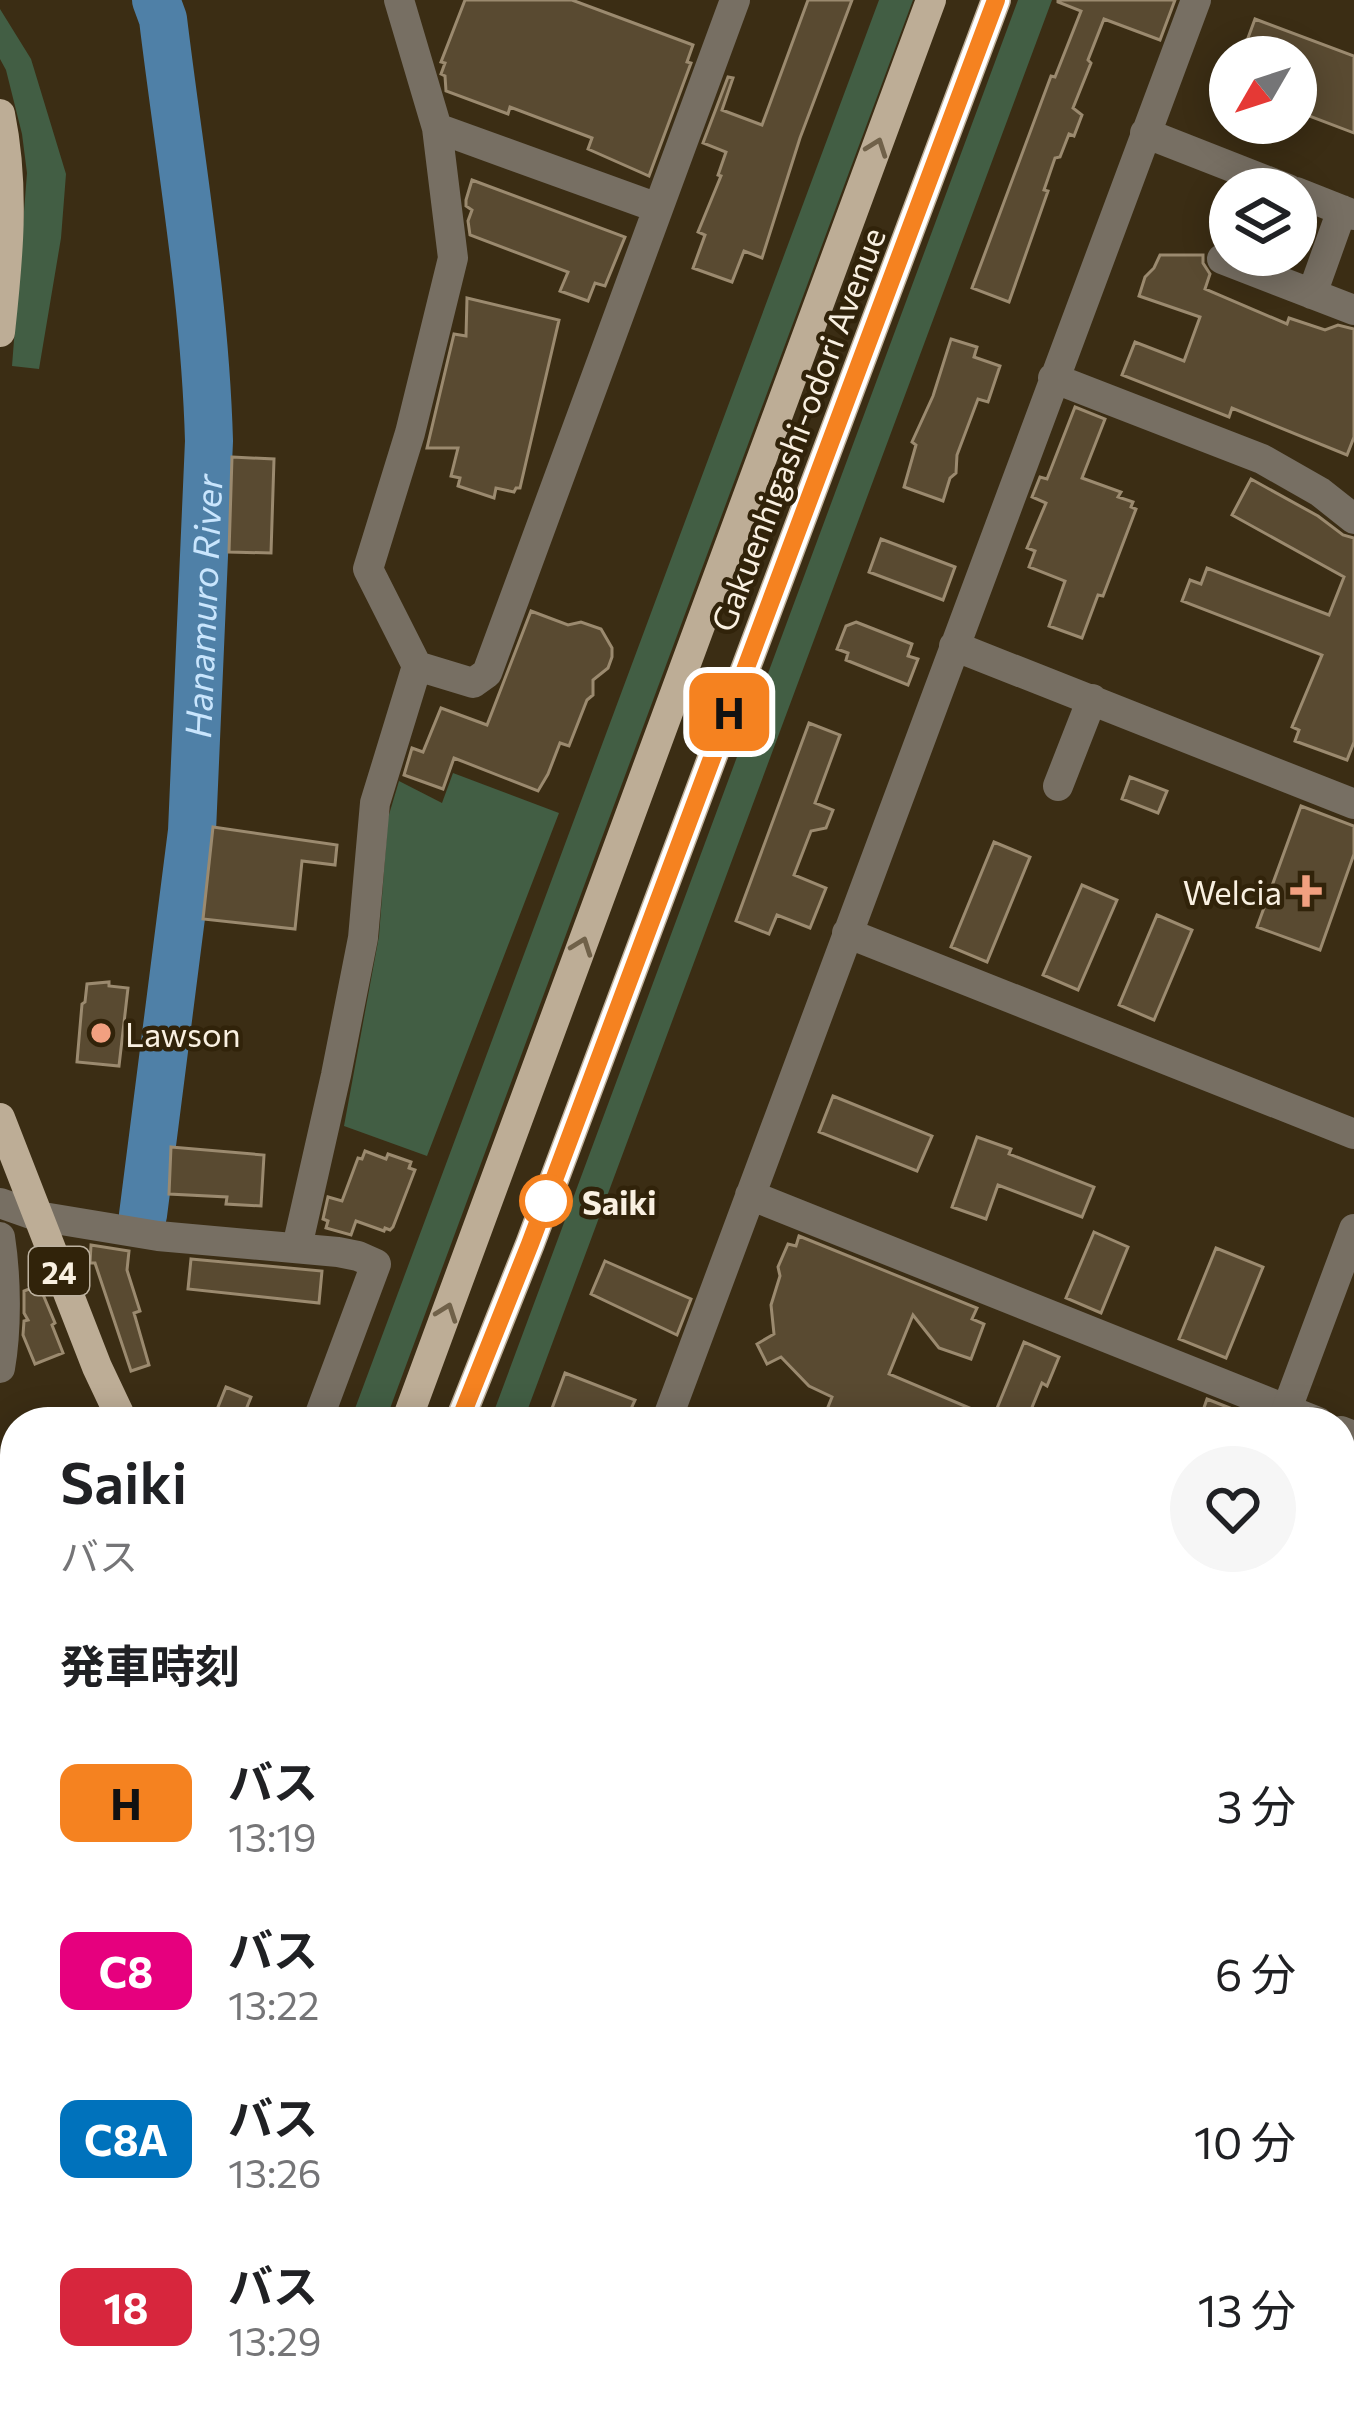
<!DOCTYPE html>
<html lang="ja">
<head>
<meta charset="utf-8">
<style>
  :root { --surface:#fff; --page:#f6f6f6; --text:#202124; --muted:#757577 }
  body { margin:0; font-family:Commissioner,"Noto Sans JP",sans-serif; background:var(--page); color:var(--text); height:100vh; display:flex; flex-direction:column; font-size:45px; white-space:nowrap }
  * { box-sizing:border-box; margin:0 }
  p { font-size:39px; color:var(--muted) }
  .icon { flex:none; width:66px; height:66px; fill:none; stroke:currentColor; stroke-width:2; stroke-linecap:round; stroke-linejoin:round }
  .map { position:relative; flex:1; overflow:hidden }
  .side { position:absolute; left:0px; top:1407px; width:1356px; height:1008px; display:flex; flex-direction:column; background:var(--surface); border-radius:48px 48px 0 0; box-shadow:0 6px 30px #0003 }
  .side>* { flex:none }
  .badge { padding:0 24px; border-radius:18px; font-size:42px; line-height:78px }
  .needle { width:78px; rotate:231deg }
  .controls { position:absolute; left:1209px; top:36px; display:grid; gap:24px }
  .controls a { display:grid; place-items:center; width:108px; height:108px; border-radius:50%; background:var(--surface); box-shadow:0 6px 30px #0003; font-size:60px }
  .map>.badge { position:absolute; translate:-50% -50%; box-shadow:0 0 0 6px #fff }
  h2 { padding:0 60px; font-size:45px; line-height:108px }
  .round { display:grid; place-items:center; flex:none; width:126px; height:126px; border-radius:63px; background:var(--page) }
  .head { display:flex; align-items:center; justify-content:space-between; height:204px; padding:0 60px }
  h1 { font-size:57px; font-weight:600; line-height:90px }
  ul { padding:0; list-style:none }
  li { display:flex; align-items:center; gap:36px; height:168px; padding:0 60px }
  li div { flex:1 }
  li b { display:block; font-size:45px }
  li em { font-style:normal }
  li .badge { min-width:132px; font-weight:700; text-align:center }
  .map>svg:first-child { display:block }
  .green { fill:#425e44 }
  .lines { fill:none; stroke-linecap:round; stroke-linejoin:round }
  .river { stroke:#4f80a7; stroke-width:48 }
  .building { fill:#594a31; stroke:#9b8a6f; stroke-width:3 }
  .minor { stroke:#776f63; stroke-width:30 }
  .tertiary { stroke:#776f63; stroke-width:30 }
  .secondary { stroke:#9e9280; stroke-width:30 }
  .primary { stroke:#bdad96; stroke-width:30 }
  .oneway { stroke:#706149 }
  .line-casing { stroke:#fff; stroke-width:27 }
  .line { stroke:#f58220; stroke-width:18 }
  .poi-dot { fill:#f2a080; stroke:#31230a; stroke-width:4.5 }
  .stop-dot { fill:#fff; stroke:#f58220; stroke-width:6 }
  .labels { text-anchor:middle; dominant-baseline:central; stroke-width:9; stroke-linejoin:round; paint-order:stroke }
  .shield { fill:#31230a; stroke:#bdb2a0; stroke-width:3 }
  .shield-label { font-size:30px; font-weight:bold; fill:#f9f0e1 }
  .street-label { font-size:33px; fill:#f9f0e1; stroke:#31230a }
  .poi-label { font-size:33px; fill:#f9f0e1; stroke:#31230a; text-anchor:end }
  .stop-label { font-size:33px; font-weight:bold; fill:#f9f0e1; stroke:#31230a; text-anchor:start }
  .water-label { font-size:36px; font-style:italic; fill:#c9e5fd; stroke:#31230a }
</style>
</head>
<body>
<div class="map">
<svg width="1354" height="2415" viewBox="0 0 1354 2415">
  <rect width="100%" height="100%" fill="#3b2d14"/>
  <path class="green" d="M 879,0 L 913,0 L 385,1422 L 350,1422 Z
    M 1018,0 L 1052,0 L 523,1422 L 490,1422 Z
    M 0,9 L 31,59 L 66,174 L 61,238 L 39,369 L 12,366 L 27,173 L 22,134 L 6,70 L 0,59 Z
    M 453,773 L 559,813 L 427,1156 L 344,1126 L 379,936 L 388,818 L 399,781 L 442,803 Z"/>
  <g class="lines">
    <path class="river" id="s1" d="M 143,1215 L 192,831 L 209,441 C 205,300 180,159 163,19 L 156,0"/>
  </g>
  <path class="building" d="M 465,0 L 572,0 L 693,45 L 687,62 L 691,63 L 649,176 L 588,149 L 592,138 L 510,107 L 508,114 L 446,91 L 445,76 L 441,74 L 445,63 L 441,62 Z
    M 808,0 L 852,0 L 800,138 L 762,258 L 744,251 L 732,282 L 693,268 L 705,235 L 698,232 L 721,176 L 718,175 L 726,152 L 703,143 L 728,77 L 733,78 L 722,110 L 762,125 Z
    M 1058,0 L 1175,0 L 1160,40 L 1104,19 L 1088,60 L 1091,63 L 1073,108 L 1082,115 L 1074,136 L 1069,134 L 1060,157 L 1055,158 L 1044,190 L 1048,191 L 1009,302 L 972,288 L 1051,76 L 1055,77 L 1081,11 L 1058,2 Z
    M 1255,19 L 1354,56 L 1354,133 L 1296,111 L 1296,57 L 1241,57 Z
    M 472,180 L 625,237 L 605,286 L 595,283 L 588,301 L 560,291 L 568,272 L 470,235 L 468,221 L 472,210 L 466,206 L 466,200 Z
    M 1160,255 L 1203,255 L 1203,263 L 1210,274 L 1205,289 L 1287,324 L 1289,318 L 1325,330 L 1338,325 L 1354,329 L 1354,437 L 1347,455 L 1232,408 L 1229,417 L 1122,375 L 1135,342 L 1184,361 L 1200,317 L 1139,296 L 1145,277 L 1154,268 Z
    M 467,298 L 559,320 L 520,488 L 516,488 L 514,492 L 496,488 L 494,498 L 458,486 L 460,478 L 451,476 L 458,448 L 427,448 L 454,334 L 466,336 Z
    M 951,339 L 977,347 L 974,357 L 1000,366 L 988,402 L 978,399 L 957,455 L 956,473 L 950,478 L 943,501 L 904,487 L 916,445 L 912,442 L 933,396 Z
    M 1075,407 L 1105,419 L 1082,478 L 1121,492 L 1118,497 L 1133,502 L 1131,507 L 1136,509 L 1103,596 L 1098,595 L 1082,638 L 1049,626 L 1065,581 L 1029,567 L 1035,551 L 1027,548 L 1046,503 L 1032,497 L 1040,477 L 1047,479 Z
    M 232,457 L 274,459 L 271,553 L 229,552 Z
    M 1251,479 L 1318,516 L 1343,535 L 1354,538 L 1354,742 L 1347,760 L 1295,741 L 1299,730 L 1292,727 L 1322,655 L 1182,601 L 1190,580 L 1201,584 L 1207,568 L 1329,615 L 1344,577 L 1232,515 Z
    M 881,539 L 955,567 L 943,600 L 869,572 Z
    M 531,611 L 568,625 L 581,622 L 601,629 L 612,648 L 612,657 L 608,668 L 593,680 L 593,695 L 587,700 L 569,746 L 560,743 L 548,774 L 538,791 L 454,758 L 443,789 L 404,775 L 412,748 L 423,752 L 441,708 L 487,725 Z
    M 856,622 L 912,644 L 908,656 L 918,659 L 908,685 L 846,660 L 848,653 L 837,649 L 846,626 Z
    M 809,723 L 840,735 L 815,803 L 833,810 L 826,828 L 811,831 L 794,875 L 826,888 L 810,928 L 777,915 L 769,934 L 736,921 Z
    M 1130,777 L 1167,791 L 1158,813 L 1122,799 Z
    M 1301,806 L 1354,826 L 1354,854 L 1320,950 L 1257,927 Z
    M 213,827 L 337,845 L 335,865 L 302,861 L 295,929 L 203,919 Z
    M 994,842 L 1030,857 L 987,962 L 951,947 Z
    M 1082,885 L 1117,900 L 1078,990 L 1043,975 Z
    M 1157,915 L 1192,930 L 1154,1020 L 1119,1005 Z
    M 109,982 L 109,986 L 128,988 L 119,1066 L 77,1062 L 82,1004 L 85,1002 L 87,984 Z
    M 833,1096 L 932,1136 L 917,1171 L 819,1132 Z
    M 977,1137 L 1011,1149 L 1009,1154 L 1094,1187 L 1082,1217 L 998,1185 L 986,1219 L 952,1207 Z
    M 171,1147 L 264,1155 L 261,1206 L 226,1204 L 227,1197 L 169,1194 Z
    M 365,1151 L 386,1159 L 388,1154 L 411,1162 L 409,1168 L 415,1170 L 393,1227 L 390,1230 L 385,1228 L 384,1231 L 356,1221 L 351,1235 L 326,1228 L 328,1221 L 323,1219 L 328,1197 L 342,1201 L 358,1158 L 362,1159 Z
    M 1094,1232 L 1128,1247 L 1101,1313 L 1066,1298 Z
    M 799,1236 L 977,1308 L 972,1319 L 984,1324 L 971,1359 L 939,1348 L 913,1315 L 889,1374 L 993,1418 L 1024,1342 L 1059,1357 L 1047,1386 L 1042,1383 L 1026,1422 L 822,1422 L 832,1397 L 809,1386 L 781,1357 L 767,1364 L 757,1344 L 774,1334 L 771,1305 L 780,1276 L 778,1267 L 788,1244 L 796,1246 Z
    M 91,1245 L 129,1251 L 127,1270 L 140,1311 L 134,1313 L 149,1365 L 131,1371 L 95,1263 L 90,1263 Z
    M 1216,1248 L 1263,1267 L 1226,1358 L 1179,1339 Z
    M 191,1259 L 322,1271 L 319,1303 L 188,1289 Z
    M 605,1261 L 691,1299 L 677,1335 L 591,1294 Z
    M 39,1285 L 55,1323 L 52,1325 L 63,1353 L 35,1364 L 23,1335 L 24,1321 L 28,1320 L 24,1313 L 24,1291 Z
    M 565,1373 L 635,1400 L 625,1422 L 547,1422 Z
    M 226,1387 L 251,1397 L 241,1422 L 212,1422 Z
    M 1207,1399 L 1263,1421 L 1263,1422 L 1199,1422 Z"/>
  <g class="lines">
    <path class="minor" d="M 437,128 L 658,208
      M 1145,133 L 1288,189
      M 1296,192 L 1354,215
      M 1222,259 L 1354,310
      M 1312,294 L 1342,210
      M 1053,378 L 1262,459 L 1320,492 L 1354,519
      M 954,646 L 1354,804
      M 417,666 L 473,683 L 487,673 L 735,0
      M 1058,786 L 1092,699
      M 847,933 L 1354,1134
      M 750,1195 L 1318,1422
      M 0,1203 L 37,1216 L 158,1236 L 338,1252 L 358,1256 L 376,1264 L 317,1422
      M 0,1237 C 6,1276 7,1329 0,1368
      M 297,1247 L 336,1075 L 363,938 L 375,803 L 417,666 L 368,569 L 410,433 L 453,258 L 437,128 L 399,0
      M 666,1422 L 1196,0
      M 1341,1431 L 1354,1436
      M 1341,1731 L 1354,1736
      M 0,2139 L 15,2095
      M 1341,2150 L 1354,2155
      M 460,2400 L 497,2415
      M 1220,2400 L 1258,2415
      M 185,2415 L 193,2400"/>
    <path class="tertiary" d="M 1282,1422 L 1354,1229
      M 898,2415 L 904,2400"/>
    <path class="secondary" d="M 1341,1912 L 1354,1917
      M 1341,1972 L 1354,1978"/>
    <path class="primary" d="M 0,114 C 15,188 8,259 0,332
      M 0,1118 L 97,1367 L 123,1422
      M 406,1422 L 931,0
      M 459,1422 L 530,1244 L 996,0
      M 0,2331 L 15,2303
      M 4,2415 L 15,2395"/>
  </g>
  <defs><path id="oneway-chevron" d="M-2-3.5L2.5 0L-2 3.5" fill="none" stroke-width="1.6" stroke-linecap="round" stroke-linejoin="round" transform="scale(3)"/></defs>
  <g class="oneway">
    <use href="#oneway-chevron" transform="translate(877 147) rotate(-70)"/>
    <use href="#oneway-chevron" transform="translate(582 946) rotate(-70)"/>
    <use href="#oneway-chevron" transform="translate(447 1312) rotate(-70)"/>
  </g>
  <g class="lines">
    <g class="line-casing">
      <path id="line" d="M 459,1422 L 530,1244 L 996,0"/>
    </g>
    <use href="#line" class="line"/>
  </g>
  <g class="poi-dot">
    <path d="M1300 873h12v12h12v12h-12v12h-12v-12h-12v-12h12z"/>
    <circle cx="101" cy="1033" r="12"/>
  </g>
  <circle class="stop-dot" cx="546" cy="1201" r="24"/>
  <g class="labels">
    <rect class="shield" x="29" y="1247" width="60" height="48" rx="9"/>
    <g class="shield-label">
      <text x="59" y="1271">24</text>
    </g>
    <g class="street-label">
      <text transform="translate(797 429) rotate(-69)">Gakuenhigashi-odori Avenue</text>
    </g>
    <g class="poi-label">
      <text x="1282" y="891">Welcia</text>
      <text x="125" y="1033" text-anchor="start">Lawson</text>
    </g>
    <g class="stop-label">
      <text x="582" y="1201">Saiki</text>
    </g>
    <g class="water-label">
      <text stroke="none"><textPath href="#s1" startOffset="612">Hanamuro River</textPath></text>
    </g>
  </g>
</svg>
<div class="controls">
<a><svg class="needle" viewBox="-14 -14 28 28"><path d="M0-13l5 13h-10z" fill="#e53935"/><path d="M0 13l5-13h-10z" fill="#757577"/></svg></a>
<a><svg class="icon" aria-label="layers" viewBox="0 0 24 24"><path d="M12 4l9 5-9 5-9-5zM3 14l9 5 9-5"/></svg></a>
</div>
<b class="badge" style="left:729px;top:712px;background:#f58220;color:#111">H</b>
<section class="side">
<div class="head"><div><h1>Saiki</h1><p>バス</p></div><a class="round"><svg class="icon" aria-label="heart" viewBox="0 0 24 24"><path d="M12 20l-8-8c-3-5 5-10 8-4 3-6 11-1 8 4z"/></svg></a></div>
<h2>発車時刻</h2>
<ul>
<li><span class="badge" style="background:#f58220;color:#111">H</span><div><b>バス</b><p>13:19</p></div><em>3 分</em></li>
<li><span class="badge" style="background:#e6007e;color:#fff">C8</span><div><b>バス</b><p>13:22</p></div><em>6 分</em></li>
<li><span class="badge" style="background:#0072bc;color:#fff">C8A</span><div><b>バス</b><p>13:26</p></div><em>10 分</em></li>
<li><span class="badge" style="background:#d7263d;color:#fff">18</span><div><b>バス</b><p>13:29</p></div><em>13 分</em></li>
</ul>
</section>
</div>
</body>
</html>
